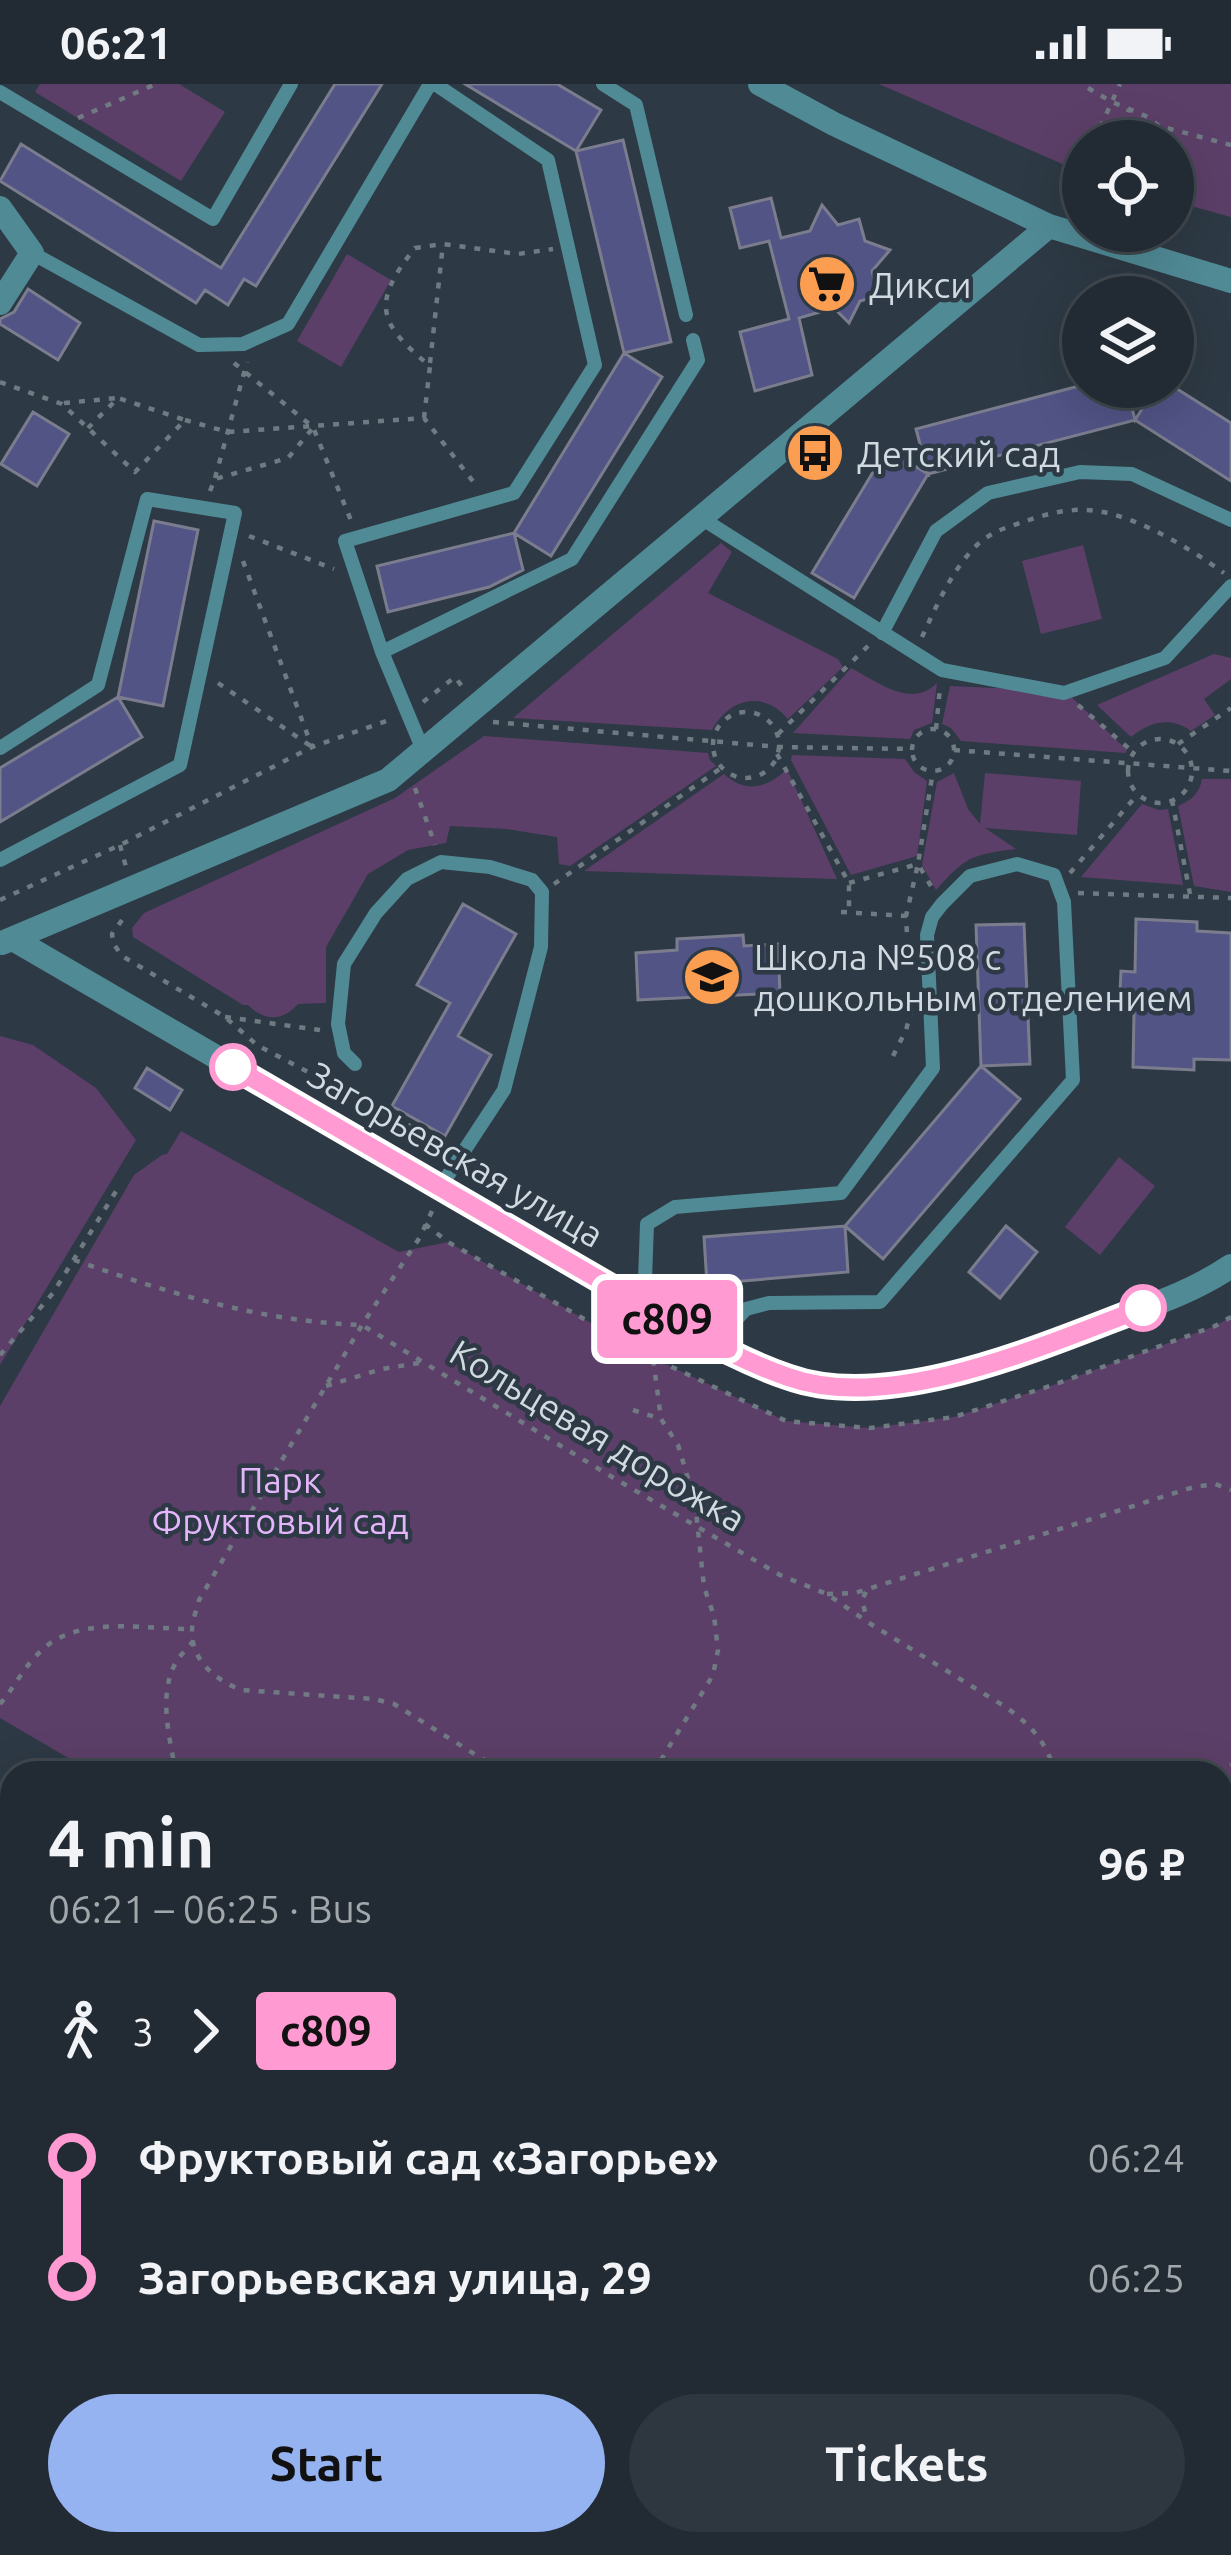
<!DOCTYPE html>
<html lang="en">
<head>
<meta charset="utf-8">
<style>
  :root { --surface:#222b33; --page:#2e373f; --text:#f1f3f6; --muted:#a2a7ac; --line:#3f474e; --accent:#95b2f1 }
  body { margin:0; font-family:Ubuntu,sans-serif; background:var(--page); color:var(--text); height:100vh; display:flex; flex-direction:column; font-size:45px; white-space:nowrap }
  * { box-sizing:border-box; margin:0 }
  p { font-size:39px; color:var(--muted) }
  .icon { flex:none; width:66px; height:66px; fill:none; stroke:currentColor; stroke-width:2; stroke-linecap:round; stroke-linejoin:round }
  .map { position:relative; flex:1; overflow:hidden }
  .sheet { position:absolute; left:0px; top:1677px; width:1233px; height:795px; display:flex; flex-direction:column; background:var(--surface); border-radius:36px 36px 0 0; box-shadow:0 12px 48px #0002,0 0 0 3px var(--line) }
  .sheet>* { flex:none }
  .badge { padding:0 24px; border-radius:9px; font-size:42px; line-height:78px }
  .fabs { position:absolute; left:1062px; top:36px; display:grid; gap:24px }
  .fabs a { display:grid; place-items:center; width:132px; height:132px; border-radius:50%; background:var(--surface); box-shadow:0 12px 48px #0002,0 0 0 3px var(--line); font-size:60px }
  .map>.badge { position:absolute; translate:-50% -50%; box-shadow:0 0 0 6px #fff }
  .legs { display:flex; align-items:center; gap:18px; height:132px; padding:0 48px; font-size:39px }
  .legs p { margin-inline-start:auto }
  .overview { display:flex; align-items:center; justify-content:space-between; height:204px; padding:0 48px }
  h1 { font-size:66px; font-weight:700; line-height:90px }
  .action { display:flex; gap:24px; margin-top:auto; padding:24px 48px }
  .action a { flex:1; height:138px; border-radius:72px; background:var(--accent); color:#111; font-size:48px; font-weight:700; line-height:138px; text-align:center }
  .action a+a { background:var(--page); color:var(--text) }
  ul { padding:0 48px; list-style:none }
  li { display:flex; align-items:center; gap:42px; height:120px; font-size:45px }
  li i { display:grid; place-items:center; width:18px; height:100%; margin:0 15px; background:currentColor }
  li i::after { content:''; width:30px; height:30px; margin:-15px; border:9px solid; border-radius:50%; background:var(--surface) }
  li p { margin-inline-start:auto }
  li:first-child i { background:linear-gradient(#0000 50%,currentColor 0) }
  li:last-child i { background:linear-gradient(currentColor 50%,#0000 0) }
  .status { display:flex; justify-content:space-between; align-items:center; height:84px; padding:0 60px; background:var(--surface); direction:ltr }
  .status svg { height:33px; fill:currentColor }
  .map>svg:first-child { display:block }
  .green { fill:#5c3f68 }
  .building { fill:#515485; stroke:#7b7d8e; stroke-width:3 }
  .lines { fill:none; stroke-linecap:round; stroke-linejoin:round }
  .path { stroke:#707a83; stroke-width:4.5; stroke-dasharray:6 9; stroke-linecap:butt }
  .lane { stroke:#508a95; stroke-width:14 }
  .street { stroke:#508a95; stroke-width:24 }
  .highway { stroke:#b9edf8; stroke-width:36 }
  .line-1-casing { stroke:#fff; stroke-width:27 }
  .line-1 { stroke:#ff9ad2; stroke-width:18 }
  .stop-1-dot { fill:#fff; stroke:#ff9ad2; stroke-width:6 }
  .labels { text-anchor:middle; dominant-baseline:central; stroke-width:9; stroke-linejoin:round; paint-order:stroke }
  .poi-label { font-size:36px; fill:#d2dae1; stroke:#2d3944; text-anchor:start }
  .street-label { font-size:36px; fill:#d2dae1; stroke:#2d3944 }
  .park-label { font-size:36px; fill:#e5b5fb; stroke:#2d3944 }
</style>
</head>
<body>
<div class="status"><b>06:21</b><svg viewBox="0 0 49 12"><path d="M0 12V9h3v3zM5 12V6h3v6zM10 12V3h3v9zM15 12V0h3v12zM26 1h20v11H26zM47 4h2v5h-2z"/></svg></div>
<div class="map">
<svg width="1231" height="2471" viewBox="0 0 1231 2471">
  <rect width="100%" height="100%" fill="#2d3944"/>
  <path class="green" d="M 40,0 L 179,0 L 225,28 L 181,97 L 35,8 Z
    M 879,0 L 1231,0 L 1231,133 L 1173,117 L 1173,57 L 1083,57 L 1083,89 Z
    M 347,170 L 391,196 L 341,283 L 297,257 Z
    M 721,459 L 732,468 L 708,509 L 838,575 L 843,583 L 788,635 C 763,606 730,614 712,646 L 513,634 Z
    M 1083,461 L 1102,535 L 1041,550 L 1022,477 Z
    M 1214,570 L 1231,574 L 1231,595 L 1204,615 L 1215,631 L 1191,647 C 1170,632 1150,638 1131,653 L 1097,621 Z
    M 851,584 C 878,598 911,625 937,599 L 932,639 L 914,646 L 910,655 L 793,649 Z
    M 950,602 L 1065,607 L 1127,666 L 1125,669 L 961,657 L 951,644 L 942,640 Z
    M 484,652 L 708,669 L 710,676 L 716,682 L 570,782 L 559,780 L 557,753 L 507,745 L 450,742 L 446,759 L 408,766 L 368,790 L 326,863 L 326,919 L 298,920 C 283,937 265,938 248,921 L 243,921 L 133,853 L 132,844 L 144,829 L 395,714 Z
    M 792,671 L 905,675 L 914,688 L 927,697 L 917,772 L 851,791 L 791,676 Z
    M 787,685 L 837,795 L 584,787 L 724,690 C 746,710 767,704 787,685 Z
    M 954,689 L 968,725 L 980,740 L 985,689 L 1081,697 L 1077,751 L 985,744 L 1016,765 C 971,771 967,772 936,806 L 922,781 L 937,698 Z
    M 1202,695 L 1231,695 L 1231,808 L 1194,802 L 1178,722 C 1192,716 1199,710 1202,695 Z
    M 1142,720 L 1159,726 L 1168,725 L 1183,801 L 1081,793 Z
    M 0,952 L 33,961 L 96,1004 L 136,1056 L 0,1281 Z
    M 181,1047 L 399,1168 L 448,1158 L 653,1274 L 786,1337 L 870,1344 L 954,1333 L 1053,1301 L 1215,1242 L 1231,1233 L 1231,1940 L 1221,1939 L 1221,1689 L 94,1689 L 0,1634 L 0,1322 L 134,1091 L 162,1071 L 167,1070 Z
    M 1119,1073 L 1155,1102 L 1100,1171 L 1065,1143 Z"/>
  <path class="building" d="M 335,0 L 382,0 L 256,202 L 244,195 L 228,221 L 205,206 L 196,219 L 0,97 L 21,60 L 221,184 Z
    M 465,0 L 557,0 L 601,26 L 576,67 Z
    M 623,56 L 671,258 L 624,269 L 576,67 Z
    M 771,114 L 781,154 L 810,147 L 822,121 L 838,141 L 859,135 L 865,157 L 890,166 L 872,187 L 878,212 L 860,217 L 849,239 L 834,224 L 799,234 L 812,291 L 755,307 L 740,248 L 789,235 L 769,157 L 740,164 L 730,124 Z
    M 28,205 L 80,239 L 58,276 L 0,240 L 0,235 L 14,228 Z
    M 624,269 L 662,293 L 551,472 L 514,449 Z
    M 1075,303 L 1127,303 L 1135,336 L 1156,303 L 1174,303 L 1231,339 L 1231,397 L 1135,336 L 928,390 L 854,514 L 812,489 L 887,365 L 928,390 L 916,345 Z
    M 33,328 L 69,350 L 37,402 L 1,380 Z
    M 154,437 L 198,446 L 163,622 L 118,613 Z
    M 514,449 L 523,486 L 489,503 L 388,528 L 377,482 Z
    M 118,613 L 142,653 L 0,738 L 0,684 Z
    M 463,820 L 516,850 L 458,952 L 491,971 L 445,1052 L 392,1022 L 450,919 L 417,901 Z
    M 1136,835 L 1197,838 L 1197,847 L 1231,849 L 1231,976 L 1194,975 L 1194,986 L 1133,983 L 1134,929 L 1119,928 L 1121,887 L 1135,888 Z
    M 1024,840 L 1030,980 L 981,982 L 976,841 Z
    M 743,851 L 744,862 L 778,860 L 780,909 L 638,916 L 636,869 L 677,866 L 677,855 Z
    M 981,982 L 1020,1015 L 883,1175 L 845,1142 Z
    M 147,984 L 182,1006 L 170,1026 L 135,1004 Z
    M 845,1142 L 848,1188 L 707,1200 L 704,1153 Z
    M 1006,1142 L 1037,1168 L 1000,1214 L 969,1188 Z"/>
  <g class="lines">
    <path class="path" d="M 1088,4 L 1112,18 L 1148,33 L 1159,42 L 1231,61
      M 78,34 L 156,0
      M 1098,48 L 1115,57
      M 1094,57 L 1120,0
      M 1119,57 L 1129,25
      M 1153,57 L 1159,42
      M 1072,105 L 1083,82
      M 234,279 L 313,343 L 352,439
      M 430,279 L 443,160
      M 0,298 L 62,320 L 135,388 L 185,336 L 118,314 L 88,344
      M 64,319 L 118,314
      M 424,334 L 430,282 C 379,240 370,220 415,164 L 443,160 L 518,170 L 553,165
      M 185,336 L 228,348 L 424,334 L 475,400
      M 215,394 L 247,278
      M 210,407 L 215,395 L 288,374 L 312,345
      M 249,452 L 334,485
      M 243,477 L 312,663
      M 922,553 C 936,523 950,490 973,465 C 987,450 1001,445 1020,439 C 1037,433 1056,427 1074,426 C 1122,422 1185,461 1224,489
      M 218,599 L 312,663
      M 423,618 L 455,593 L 464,605
      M 1078,621 L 1133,668
      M713 661a33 33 0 1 1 66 0a33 33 0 1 1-66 0Z
      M 493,638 L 779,663 L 912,665
      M 936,645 L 940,604
      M912 666a21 21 0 1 1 42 0a21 21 0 1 1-42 0Z
      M 778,650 L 868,562
      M1128 687a32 32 0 1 1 64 0a32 32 0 1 1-64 0Z
      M 1178,660 L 1231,624
      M 954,666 L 1231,687
      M 777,670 L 849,799 L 849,829
      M 415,704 L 435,761
      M 1172,716 L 1190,810
      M 120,761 L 126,783
      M 1070,789 L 1137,711
      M 849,799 L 918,780 L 906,832 L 907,851
      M 554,800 L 721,684
      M 931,802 L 918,780 L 933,687
      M 1078,809 L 1231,814
      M 0,816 L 120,761 L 312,663 L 392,635
      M 841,828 L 907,832
      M 122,836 L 112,850 L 113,859 L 122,872 L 225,933 L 257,961 L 448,1062
      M 225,933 L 320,946
      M 893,972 L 906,946 L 911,928
      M 432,1127 L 420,1153 L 362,1241 L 199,1516 C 197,1525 192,1537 192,1546 C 191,1577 216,1596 241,1606 L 374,1615 L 394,1620 L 505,1689
      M 425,1140 L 448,1158 L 653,1274 L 786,1337 L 870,1344 L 954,1333 L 1053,1301 L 1215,1242 L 1231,1233
      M 74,1176 C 168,1209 263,1238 362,1241 L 612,1393 L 780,1491 L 827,1510 L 869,1539 L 1004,1622 C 1030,1640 1047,1658 1055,1689
      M 0,1271 L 53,1209 L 118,1104
      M 326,1302 L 382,1285 L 419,1279
      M 633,1326 L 661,1335
      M 866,1508 L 862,1516 L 867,1536
      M 827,1510 L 855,1509 L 1194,1403 L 1215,1400 L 1231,1406
      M 0,1620 C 14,1604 25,1581 41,1567 C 77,1531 144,1545 190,1545
      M 176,1689 C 170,1656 158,1612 175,1580 C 179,1572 188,1564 194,1556
      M 653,1689 L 713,1591 L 718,1566 L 714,1532 L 704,1503 L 695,1418 L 678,1361 L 661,1335 L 653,1274
      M 1217,1689 L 1231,1681
      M 1189,2460 L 1231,2465
      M 453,2471 L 454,2460"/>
    <path class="lane" d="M 603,0 L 636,21 L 686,231
      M 0,8 L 213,135 L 291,0
      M 32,169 L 199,261 L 243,260 L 288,240 L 430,0
      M 701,434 L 942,586 L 1064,609 L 1165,574 L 1231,502
      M 882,549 L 936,447 L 988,409 L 1080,388 L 1132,390 L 1231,436
      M 382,568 L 572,475 L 698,276 L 693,256
      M 0,664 L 98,601 L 147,415 L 235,429 L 180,681 L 0,776
      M 423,666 L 382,568 L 345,457 L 514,409 L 595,281 L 548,76 L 435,0
      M 355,980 L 344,969 L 338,940 L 344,880 L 376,829 L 407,795 L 441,778 L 490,783 L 532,796 L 542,808 L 541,863 L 504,1006 L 441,1102
      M 666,1228 L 645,1196 L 647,1140 L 675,1123 L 841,1109 L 933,984 L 927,851 L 932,833 L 942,820 L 970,792 L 1017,780 L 1054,791 L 1064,818 L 1073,996 L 880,1218 L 769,1219 L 746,1225 L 712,1260
      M 0,1815 L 12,1821
      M 0,1900 L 12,1907"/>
    <path class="street" d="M 760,0 L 834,40 L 1049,142 L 1231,197
      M 0,124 L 32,169 L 0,219
      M 13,855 L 672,1238 C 719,1264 769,1292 823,1301 C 914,1315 1022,1269 1106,1238 C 1149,1222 1193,1208 1231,1182
      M 2,859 L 388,696 L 1049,142"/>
    <path class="highway" d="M 0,2401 L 12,2403
      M 622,2460 L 743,2471"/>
  </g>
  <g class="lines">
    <g class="line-1-casing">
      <path id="line-1" d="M 233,983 L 672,1238 C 709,1258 747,1279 788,1293 C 891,1330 1045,1261 1143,1224"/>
    </g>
    <use href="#line-1" class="line-1"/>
  </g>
  <defs>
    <g id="supermarket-disc" transform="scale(3)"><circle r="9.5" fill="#fb9e51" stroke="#2d3944"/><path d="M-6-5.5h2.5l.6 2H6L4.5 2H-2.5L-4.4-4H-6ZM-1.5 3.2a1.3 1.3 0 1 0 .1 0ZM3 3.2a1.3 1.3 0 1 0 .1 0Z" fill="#111"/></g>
    <g id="bus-disc" transform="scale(3)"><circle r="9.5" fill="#fb9e51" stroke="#2d3944"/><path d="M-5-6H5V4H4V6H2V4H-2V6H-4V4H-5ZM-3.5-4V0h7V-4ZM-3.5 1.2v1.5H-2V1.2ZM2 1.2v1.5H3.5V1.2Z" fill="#111"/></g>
    <g id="school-disc" transform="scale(3)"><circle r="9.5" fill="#fb9e51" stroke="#2d3944"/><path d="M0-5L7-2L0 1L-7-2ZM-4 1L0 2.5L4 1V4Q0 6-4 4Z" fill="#111"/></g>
  </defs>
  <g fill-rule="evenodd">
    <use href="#supermarket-disc" x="827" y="200"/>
    <use href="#bus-disc" x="815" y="369"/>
    <use href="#school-disc" x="712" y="893"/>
  </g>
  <g class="stop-1-dot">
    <circle cx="233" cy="983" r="21"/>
    <circle cx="1143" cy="1224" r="21"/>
  </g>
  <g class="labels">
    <g class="poi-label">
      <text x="869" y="200">Дикси</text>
      <text x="857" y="369">Детский сад</text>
      <text x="754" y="872">Школа №508 с<tspan x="754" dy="41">дошкольным отделением</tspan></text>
    </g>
    <g class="street-label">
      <text transform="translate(456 1070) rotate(30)">Загорьевская улица</text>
      <text transform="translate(598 1351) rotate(31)">Кольцевая дорожка</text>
    </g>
    <g class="park-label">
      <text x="280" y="1395">Парк<tspan x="280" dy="41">Фруктовый сад</tspan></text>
    </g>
  </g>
</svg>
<div class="fabs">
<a><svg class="icon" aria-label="locate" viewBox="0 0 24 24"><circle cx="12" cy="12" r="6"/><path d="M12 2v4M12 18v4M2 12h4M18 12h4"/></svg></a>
<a><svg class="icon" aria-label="layers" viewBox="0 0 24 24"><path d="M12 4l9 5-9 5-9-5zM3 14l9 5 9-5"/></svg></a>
</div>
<b class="badge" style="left:667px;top:1235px;background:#ff9ad2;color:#111">с809</b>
<section class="sheet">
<div class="overview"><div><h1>4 min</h1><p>06:21 – 06:25 · Bus</p></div><b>96 ₽</b></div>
<div class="legs"><svg class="icon" aria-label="walk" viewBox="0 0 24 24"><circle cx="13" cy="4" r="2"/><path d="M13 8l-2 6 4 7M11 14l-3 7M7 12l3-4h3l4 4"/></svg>3<svg class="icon" aria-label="forward" viewBox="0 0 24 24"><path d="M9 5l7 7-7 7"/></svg><b class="badge" style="background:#ff9ad2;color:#111">с809</b></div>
<ul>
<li><i style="color:#ff9ad2"></i><b>Фруктовый сад «Загорье»</b><p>06:24</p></li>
<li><i style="color:#ff9ad2"></i><b>Загорьевская улица, 29</b><p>06:25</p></li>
</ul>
<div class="action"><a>Start</a><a>Tickets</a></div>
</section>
</div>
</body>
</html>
